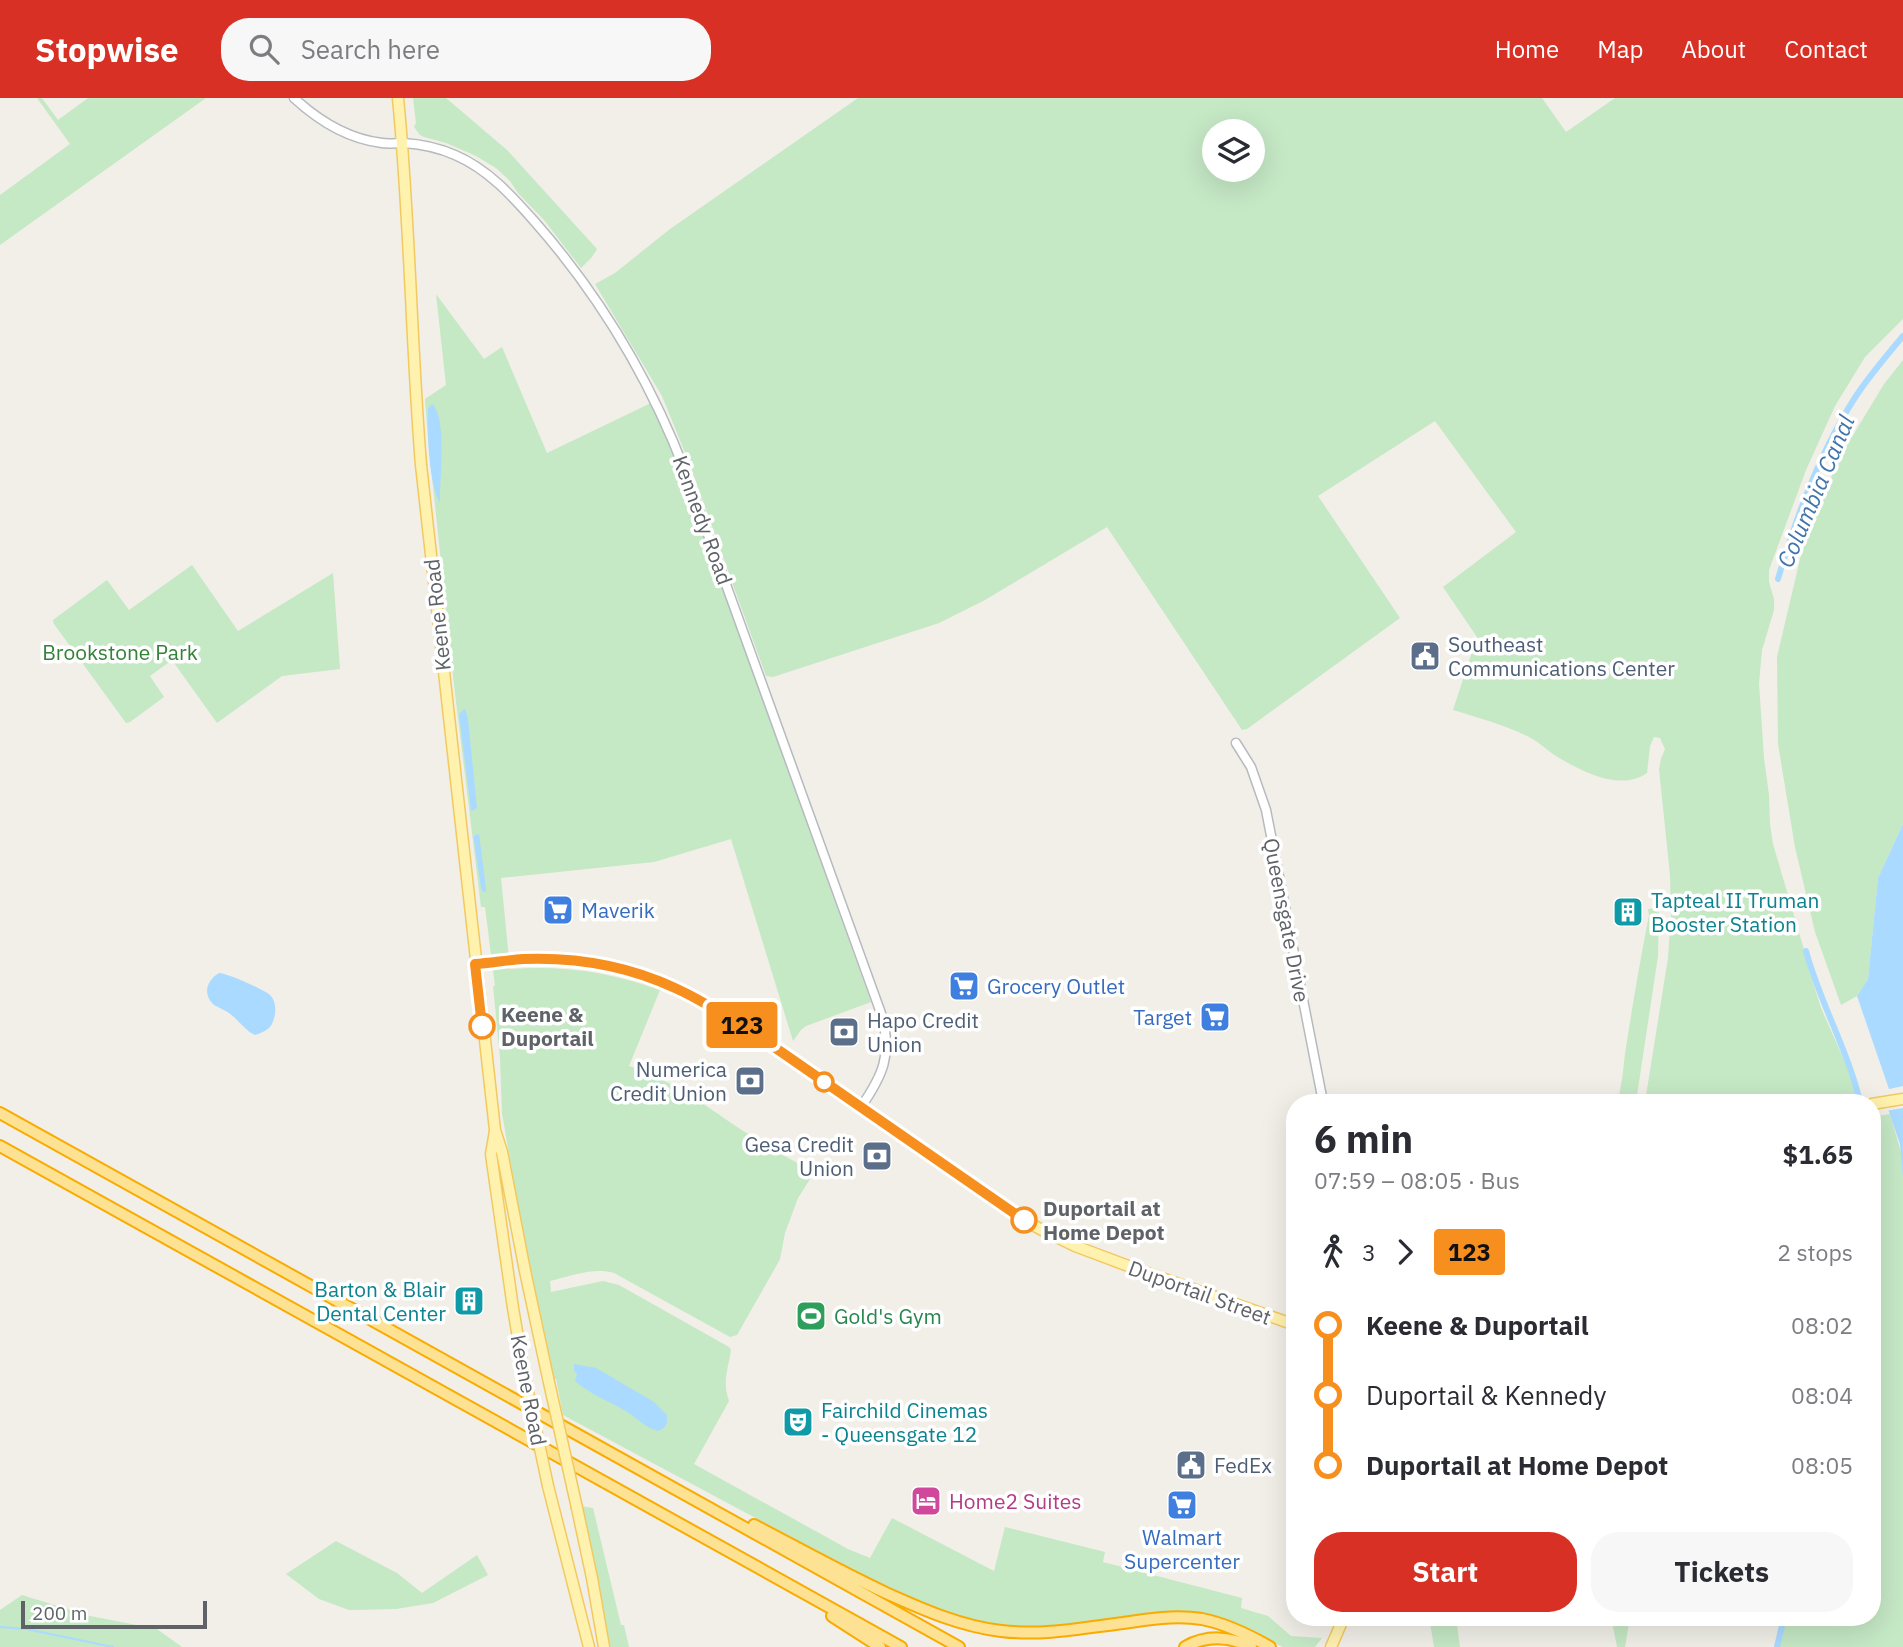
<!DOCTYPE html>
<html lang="en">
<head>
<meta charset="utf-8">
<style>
  :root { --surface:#fff; --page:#f7f7f7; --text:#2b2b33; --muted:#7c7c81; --accent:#d93025 }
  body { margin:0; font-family:"IBM Plex Sans",sans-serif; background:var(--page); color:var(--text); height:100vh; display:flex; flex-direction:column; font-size:26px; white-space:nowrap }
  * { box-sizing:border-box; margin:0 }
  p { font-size:23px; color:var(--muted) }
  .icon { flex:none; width:38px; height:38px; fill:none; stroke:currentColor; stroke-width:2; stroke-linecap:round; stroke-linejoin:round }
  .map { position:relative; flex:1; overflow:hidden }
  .drawer { position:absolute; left:1286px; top:996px; width:595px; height:532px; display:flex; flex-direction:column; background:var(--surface); border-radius:28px; box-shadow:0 7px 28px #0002 }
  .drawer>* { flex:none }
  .badge { padding:0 14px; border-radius:5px; font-size:24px; line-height:46px }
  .tools { position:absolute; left:1202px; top:21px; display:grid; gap:14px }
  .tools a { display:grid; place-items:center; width:63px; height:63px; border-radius:50%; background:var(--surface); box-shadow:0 7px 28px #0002; font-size:35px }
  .scale { position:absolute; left:21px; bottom:18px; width:186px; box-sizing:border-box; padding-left:7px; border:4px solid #5f6368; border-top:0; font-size:19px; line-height:24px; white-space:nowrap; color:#5f6368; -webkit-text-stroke:5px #fff; paint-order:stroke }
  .map>.badge { position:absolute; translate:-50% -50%; box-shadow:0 0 0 4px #fff }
  .legs { display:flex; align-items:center; gap:10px; height:77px; padding:0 28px; font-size:23px }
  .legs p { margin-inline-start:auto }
  .summary { display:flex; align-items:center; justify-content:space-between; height:119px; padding:0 28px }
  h1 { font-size:38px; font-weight:700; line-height:52px }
  .cta { display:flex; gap:14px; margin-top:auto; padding:14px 28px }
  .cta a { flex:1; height:80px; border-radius:28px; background:var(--accent); color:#fff; font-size:28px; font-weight:700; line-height:80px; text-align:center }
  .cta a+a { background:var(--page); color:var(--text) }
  ul { padding:0 28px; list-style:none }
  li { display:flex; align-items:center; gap:24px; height:70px; font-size:26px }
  li i { display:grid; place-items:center; width:10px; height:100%; margin:0 9px; background:currentColor }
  li i::after { content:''; width:18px; height:18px; margin:-9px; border:5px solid; border-radius:50%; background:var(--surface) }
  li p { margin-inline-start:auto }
  li:first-child i { background:linear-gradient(#0000 50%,currentColor 0) }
  li:last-child i { background:linear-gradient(currentColor 50%,#0000 0) }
  header { display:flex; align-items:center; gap:42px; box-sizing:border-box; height:98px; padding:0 35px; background:var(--accent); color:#fff }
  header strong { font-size:33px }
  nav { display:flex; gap:38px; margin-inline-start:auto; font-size:24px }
  .search { width:490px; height:63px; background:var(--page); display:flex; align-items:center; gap:18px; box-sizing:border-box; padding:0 24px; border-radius:28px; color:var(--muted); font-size:26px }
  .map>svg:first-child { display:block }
  .green { fill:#c5e8c5; fill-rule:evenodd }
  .water { fill:#aadaff }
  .pier { fill:#f1efe8 }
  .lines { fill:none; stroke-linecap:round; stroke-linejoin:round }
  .stream { stroke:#aadaff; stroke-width:2 }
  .canal { stroke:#aadaff; stroke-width:6 }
  .secondary-casing { stroke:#b6babf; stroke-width:11 }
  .primary-casing { stroke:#f2c960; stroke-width:13 }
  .highway-casing { stroke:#f9ab00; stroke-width:14 }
  .secondary { stroke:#fff; stroke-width:8 }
  .primary { stroke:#fff2af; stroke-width:10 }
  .highway { stroke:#fde293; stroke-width:10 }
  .primary-bridge-casing { stroke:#f2c960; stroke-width:13; stroke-linecap:butt }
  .primary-bridge { stroke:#fff2af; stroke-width:10 }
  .line-1-casing { stroke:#fff; stroke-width:16 }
  .line-1 { stroke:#f78f1e; stroke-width:10 }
  .stop-1-dot { fill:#fff; stroke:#f78f1e; stroke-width:3.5 }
  .labels { text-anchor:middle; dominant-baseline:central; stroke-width:7; stroke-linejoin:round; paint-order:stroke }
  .street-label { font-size:21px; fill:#5f6368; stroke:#fff }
  .service-label { font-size:21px; fill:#4e5e75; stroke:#fff; text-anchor:start }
  .park-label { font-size:21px; fill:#348238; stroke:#fff }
  .culture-label { font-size:21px; fill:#0d838f; stroke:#fff; text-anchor:start }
  .shop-label { font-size:21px; fill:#366cbe; stroke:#fff; text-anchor:start }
  .stop-label { font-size:21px; font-weight:bold; fill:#5f6368; stroke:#fff; text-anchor:start }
  .leisure-label { font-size:21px; fill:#27864d; stroke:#fff; text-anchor:start }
  .hotel-label { font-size:21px; fill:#b23c85; stroke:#fff; text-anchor:start }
  .water-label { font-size:23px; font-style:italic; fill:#4174aa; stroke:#fff }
</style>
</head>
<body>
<header>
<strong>Stopwise</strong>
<div class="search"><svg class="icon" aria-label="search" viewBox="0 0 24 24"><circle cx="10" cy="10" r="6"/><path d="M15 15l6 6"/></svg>Search here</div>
<nav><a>Home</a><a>Map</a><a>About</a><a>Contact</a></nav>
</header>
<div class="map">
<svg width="1903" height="1549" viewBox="0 0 1903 1549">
  <rect width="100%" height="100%" fill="#f1efe8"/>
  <path class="green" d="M 37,0 L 42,0 L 58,22 L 88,0 L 206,0 L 0,147 L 0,97 L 70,46 Z
    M 413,0 L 446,0 L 507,52 L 597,151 L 592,159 L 581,170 L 544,122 L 518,95 L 510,83 L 496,70 L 474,57 L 446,45 L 424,39 L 420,37 L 414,29 L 416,25 Z
    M 858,0 L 1542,0 L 1566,34 L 1615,0 L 1903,0 L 1903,221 L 1865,259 L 1835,308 L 1806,372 L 1769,472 L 1769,484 L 1774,501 L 1774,512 L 1762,552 L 1759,585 L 1764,660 L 1769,697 L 1770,726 L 1773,746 L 1805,855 L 1806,862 L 1821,910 L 1853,982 L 1857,999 L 1841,1004 L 1645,1004 L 1668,860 L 1671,817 L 1670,777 L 1659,671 L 1661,661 L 1665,651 L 1660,640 L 1654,639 L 1650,648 L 1647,675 C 1620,694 1581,673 1556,658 C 1547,652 1539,644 1529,639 C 1505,627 1479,620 1453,612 L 1477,539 L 1443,489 L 1516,434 L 1435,323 L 1318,398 L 1400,520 L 1247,631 L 1242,632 L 1107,429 L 985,502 L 939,525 L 773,579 L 766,578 L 688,362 L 662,298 L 595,186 L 615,175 L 670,131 ZM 1214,33 L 1253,33 L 1253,72 L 1214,72 Z
    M 436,196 L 484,261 L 502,249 L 547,355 L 651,305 L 682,377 L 871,904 L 806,928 L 801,932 L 793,943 L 731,741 L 654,764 L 501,780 L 510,871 C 562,867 611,874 660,892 L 629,968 C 674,982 709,1011 748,1036 C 767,1049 789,1060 810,1072 L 812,1078 L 798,1100 L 785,1135 L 780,1161 L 774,1172 L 737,1237 L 730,1239 L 614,1175 C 593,1169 571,1178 550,1183 L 551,1194 L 603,1183 L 619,1187 L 729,1249 L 731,1252 C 728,1272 722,1283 729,1303 L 694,1366 L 848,1451 L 870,1460 L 892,1420 L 994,1473 L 1005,1429 L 1105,1454 L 1103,1464 L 1242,1500 L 1241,1510 L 1268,1518 L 1291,1538 L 1322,1540 L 1315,1549 C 1306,1549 1292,1549 1283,1549 C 1275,1547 1267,1539 1260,1536 C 1241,1526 1221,1518 1200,1515 C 1155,1509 1111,1522 1067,1527 C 1046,1529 1023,1531 1003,1528 C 949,1520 901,1496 853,1472 L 563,1317 L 556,1281 L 553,1281 L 518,1109 L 502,1015 L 500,959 L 493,888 L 495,888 L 485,809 L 481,809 L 454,587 L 428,341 L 425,301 L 446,287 Z
    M 1903,262 L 1903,726 L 1878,780 L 1868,881 L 1857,898 L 1841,907 L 1815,834 L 1795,749 L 1778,646 L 1777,559 L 1801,457 L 1838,362 L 1884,286 Z
    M 192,467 L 238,533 L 333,475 L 340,571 L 282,578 L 217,625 L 172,562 L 150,578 L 164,599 L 130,624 L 126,625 L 54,526 L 53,522 L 107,482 L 129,512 Z
    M 1659,810 L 1658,858 L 1636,1004 L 1617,1004 C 1622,988 1623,973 1625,956 C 1632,910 1640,863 1649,817 L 1648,811 Z
    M 1890,1016 L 1901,1054 L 1903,1054 L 1903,1549 L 1777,1549 L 1784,1519 L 1872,1519 L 1872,1061 L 1880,1058 L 1872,1019 Z
    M 581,1408 L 593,1410 L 621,1527 L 624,1527 L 629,1549 L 608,1549 Z
    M 336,1443 L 397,1475 L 422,1495 L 477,1457 L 488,1477 L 433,1505 L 396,1511 L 349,1512 L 319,1501 L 286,1476 Z
    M 22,1497 L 90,1518 L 157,1531 L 182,1549 L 0,1549 L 0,1512 Z
    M 1429,1519 L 1456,1519 L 1460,1549 L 1434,1549 Z
    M 1611,1519 L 1630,1519 L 1625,1549 L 1617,1549 Z"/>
  <path class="water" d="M 432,306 C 448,320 439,384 440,405 C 429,387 427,334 428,310 Z
    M 464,611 L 466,613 L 468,621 L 477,710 L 472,713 L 471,712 L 459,616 Z
    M 1903,726 L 1903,1080 L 1900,1046 L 1885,1002 L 1889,991 L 1857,898 L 1868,881 L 1878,780 Z
    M 479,736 L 486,790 L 486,794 L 482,793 L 481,789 L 474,742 L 474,738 Z
    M 219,875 C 227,875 265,892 270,897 C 278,905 276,921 270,929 C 266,933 261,935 255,937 C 244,932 239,922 229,915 C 225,912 219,910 214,907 C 202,896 207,882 219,875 Z
    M 574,1266 L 596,1270 L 654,1304 L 667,1317 C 668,1326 666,1330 658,1333 C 646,1330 638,1321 629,1315 C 611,1304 591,1297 575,1283 L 577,1276 L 574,1272 Z"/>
  <path class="pier" d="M 1903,988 L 1903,1010 L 1885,1013 L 1882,1002 L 1885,992 Z"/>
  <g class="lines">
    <path class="stream" d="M 0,1529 L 26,1531 L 113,1549"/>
    <path class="canal" d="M 1778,481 C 1796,419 1821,352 1856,298 C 1870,277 1887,257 1903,238
      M 1806,853 C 1820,905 1848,952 1860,1004
      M 1777,1549 L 1784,1519"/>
    <g class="secondary-casing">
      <path id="secondary" d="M 294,0 C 319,23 348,41 382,45 C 389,46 396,45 403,45 C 421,46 439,50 455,57 C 488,71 512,98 535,124 C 600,198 650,282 685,373 L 882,918 C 892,957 883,977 861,1009
        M 1236,645 L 1251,669 L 1266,712 L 1323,1004"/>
    </g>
    <g class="primary-casing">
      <path id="primary" d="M 398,0 C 410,122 411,245 421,367 L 495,1032 L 502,1054 L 525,1173 L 548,1280
        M 475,866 L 521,861 L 567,862 L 618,870 L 672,889 L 741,926 L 959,1077 L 1024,1122 L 1042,1132 L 1075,1148 L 1139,1172 L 1295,1227
        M 1872,1006 L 1903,1001
        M 495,1033 L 491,1056 L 513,1210 L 524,1275
        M 548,1388 L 589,1549
        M 577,1410 L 592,1480 L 604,1549
        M 1331,1549 L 1344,1519"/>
    </g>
    <g class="highway-casing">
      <path id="highway" d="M 0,1015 L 959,1549
        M 0,1048 L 901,1549
        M 754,1427 C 798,1450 841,1474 886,1495 C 924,1512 960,1528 1001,1533 C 1042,1538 1083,1530 1123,1525 C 1149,1521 1175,1517 1202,1521 C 1227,1526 1249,1537 1270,1549
        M 832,1518 L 880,1549
        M 1185,1549 C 1206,1537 1230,1538 1251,1549"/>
    </g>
    <use href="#secondary" class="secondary"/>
    <use href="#primary" class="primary"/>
    <use href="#highway" class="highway"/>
    <g class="primary-bridge-casing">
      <path id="primary-bridge" d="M 524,1275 L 548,1388
        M 548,1280 L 577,1410"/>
    </g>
    <use href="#primary-bridge" class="primary-bridge"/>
  </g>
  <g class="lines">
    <g class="line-1-casing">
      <path id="line-1" d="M 482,928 L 475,866 C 491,865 507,862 523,861 C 575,859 628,868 675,890 C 698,900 718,914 741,926 L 1024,1122"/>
    </g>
    <use href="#line-1" class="line-1"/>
  </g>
  <defs>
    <g id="civic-square" transform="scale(1.575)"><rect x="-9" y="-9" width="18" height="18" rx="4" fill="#5c6f8a" stroke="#fff"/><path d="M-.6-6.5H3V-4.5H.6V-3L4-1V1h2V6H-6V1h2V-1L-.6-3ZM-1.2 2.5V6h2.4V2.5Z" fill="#fff"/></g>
    <g id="supermarket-square" transform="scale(1.575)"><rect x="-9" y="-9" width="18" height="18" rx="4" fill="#3f7fe0" stroke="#fff"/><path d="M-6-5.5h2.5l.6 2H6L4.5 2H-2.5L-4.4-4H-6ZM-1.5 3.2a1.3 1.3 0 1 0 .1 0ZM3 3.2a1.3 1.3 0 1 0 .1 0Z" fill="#fff"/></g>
    <g id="building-square" transform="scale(1.575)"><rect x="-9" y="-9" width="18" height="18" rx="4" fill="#0f9aa8" stroke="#fff"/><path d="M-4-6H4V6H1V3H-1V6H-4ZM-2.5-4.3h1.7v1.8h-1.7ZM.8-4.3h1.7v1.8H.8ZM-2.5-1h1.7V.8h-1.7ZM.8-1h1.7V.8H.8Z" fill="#fff"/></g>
    <g id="bank-square" transform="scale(1.575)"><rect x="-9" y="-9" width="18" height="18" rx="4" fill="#5c6f8a" stroke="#fff"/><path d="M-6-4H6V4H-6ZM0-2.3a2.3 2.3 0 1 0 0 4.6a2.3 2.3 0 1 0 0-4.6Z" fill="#fff"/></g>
    <g id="stadium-square" transform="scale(1.575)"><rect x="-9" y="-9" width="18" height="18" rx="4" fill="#2e9e5b" stroke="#fff"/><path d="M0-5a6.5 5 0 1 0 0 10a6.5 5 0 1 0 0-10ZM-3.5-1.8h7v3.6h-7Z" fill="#fff"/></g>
    <g id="theatre-square" transform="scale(1.575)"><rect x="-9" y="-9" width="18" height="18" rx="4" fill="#0f9aa8" stroke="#fff"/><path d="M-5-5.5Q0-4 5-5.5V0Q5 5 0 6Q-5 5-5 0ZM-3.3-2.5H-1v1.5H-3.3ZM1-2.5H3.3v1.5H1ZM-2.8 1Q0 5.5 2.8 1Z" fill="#fff"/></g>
    <g id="hotel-square" transform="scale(1.575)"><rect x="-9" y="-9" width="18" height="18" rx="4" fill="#d1479c" stroke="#fff"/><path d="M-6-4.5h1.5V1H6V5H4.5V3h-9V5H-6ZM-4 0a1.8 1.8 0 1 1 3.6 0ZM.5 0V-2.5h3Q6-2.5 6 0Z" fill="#fff"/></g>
  </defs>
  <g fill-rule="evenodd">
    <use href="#civic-square" x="1425" y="558"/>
    <use href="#supermarket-square" x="558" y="812"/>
    <use href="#building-square" x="1628" y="814"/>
    <use href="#supermarket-square" x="964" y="888"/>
    <use href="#supermarket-square" x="1215" y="919"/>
    <use href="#bank-square" x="844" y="934"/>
    <use href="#bank-square" x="750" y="983"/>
    <use href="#bank-square" x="877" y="1058"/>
    <use href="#building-square" x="469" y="1203"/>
    <use href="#stadium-square" x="811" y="1218"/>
    <use href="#theatre-square" x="798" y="1324"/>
    <use href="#civic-square" x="1191" y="1367"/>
    <use href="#hotel-square" x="926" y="1403"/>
    <use href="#supermarket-square" x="1182" y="1407"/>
  </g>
  <g class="stop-1-dot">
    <circle cx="482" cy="928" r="12"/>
    <circle cx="824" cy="984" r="9"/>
    <circle cx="1024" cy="1122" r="12"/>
  </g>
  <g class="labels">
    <g class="street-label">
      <text transform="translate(703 422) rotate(70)">Kennedy Road</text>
      <text transform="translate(437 517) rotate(-96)">Keene Road</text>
      <text transform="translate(1287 822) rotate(79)">Queensgate Drive</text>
      <text transform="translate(1200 1194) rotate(20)">Duportail Street</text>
      <text transform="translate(529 1292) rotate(79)">Keene Road</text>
    </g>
    <g class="service-label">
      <text x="1448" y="546">Southeast<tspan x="1448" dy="24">Communications Center</tspan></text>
      <text x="867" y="922">Hapo Credit<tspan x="867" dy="24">Union</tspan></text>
      <text x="727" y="971" text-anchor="end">Numerica<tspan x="727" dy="24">Credit Union</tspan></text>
      <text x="854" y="1046" text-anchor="end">Gesa Credit<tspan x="854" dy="24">Union</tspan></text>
      <text x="1214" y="1367">FedEx</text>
    </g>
    <g class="park-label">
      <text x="120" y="554">Brookstone Park</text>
    </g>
    <g class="culture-label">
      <text x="1651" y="802">Tapteal II Truman<tspan x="1651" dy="24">Booster Station</tspan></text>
      <text x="446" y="1191" text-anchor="end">Barton &amp; Blair<tspan x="446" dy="24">Dental Center</tspan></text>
      <text x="821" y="1312">Fairchild Cinemas<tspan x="821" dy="24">- Queensgate 12</tspan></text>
    </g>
    <g class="shop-label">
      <text x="581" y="812">Maverik</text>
      <text x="987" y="888">Grocery Outlet</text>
      <text x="1192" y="919" text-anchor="end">Target</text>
      <text x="1182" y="1439" text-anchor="middle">Walmart<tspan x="1182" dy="24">Supercenter</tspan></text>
    </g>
    <g class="stop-label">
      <text x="501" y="916">Keene &amp;<tspan x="501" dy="24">Duportail</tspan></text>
      <text x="1043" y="1110">Duportail at<tspan x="1043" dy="24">Home Depot</tspan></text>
    </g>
    <g class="leisure-label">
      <text x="834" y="1218">Gold's Gym</text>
    </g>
    <g class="hotel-label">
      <text x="949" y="1403">Home2 Suites</text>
    </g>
    <g class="water-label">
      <text transform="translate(1815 393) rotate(-67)">Columbia Canal</text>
    </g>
  </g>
</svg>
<div class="tools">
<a><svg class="icon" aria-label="layers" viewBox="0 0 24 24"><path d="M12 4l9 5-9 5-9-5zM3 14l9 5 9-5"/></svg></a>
</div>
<div class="scale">200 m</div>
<b class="badge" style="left:742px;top:927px;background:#f78f1e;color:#111">123</b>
<section class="drawer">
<div class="summary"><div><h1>6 min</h1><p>07:59 – 08:05 · Bus</p></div><b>$1.65</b></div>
<div class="legs"><svg class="icon" aria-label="walk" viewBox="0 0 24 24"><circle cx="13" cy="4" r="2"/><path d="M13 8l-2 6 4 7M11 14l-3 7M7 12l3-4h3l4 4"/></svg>3<svg class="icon" aria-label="forward" viewBox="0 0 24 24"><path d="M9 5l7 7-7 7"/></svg><b class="badge" style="background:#f78f1e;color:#111">123</b><p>2 stops</p></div>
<ul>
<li><i style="color:#f78f1e"></i><b>Keene &amp; Duportail</b><p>08:02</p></li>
<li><i style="color:#f78f1e"></i><span>Duportail &amp; Kennedy</span><p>08:04</p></li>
<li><i style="color:#f78f1e"></i><b>Duportail at Home Depot</b><p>08:05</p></li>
</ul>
<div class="cta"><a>Start</a><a>Tickets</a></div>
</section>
</div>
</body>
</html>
